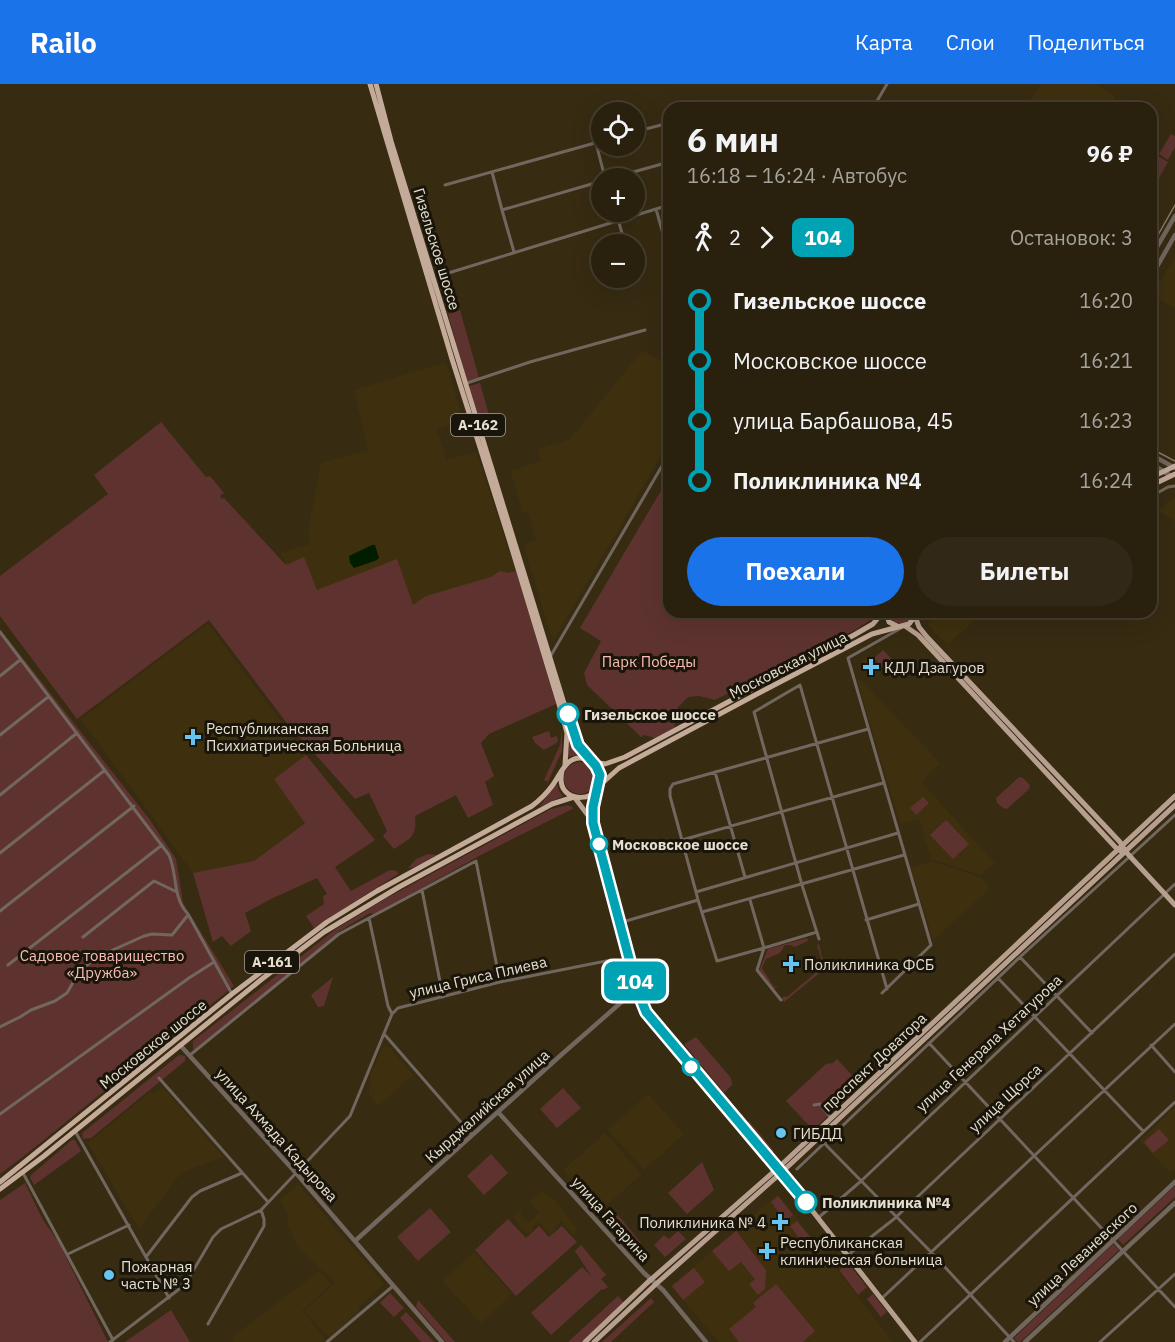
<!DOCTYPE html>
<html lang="ru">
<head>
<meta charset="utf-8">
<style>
  :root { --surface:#29200e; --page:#312817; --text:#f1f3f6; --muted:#a5a39e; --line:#453e2e; --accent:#1a73e8 }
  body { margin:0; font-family:"IBM Plex Sans",sans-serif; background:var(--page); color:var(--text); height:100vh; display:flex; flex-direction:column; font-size:22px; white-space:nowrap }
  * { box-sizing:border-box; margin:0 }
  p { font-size:20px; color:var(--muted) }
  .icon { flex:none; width:33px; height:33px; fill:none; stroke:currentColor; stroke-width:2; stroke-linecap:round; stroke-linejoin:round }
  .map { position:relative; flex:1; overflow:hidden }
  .panel { position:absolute; left:663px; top:18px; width:494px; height:516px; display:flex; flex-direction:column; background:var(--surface); border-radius:18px; box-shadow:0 6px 24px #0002,0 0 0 2px var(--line) }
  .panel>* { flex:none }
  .badge { padding:0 12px; border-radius:9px; font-size:21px; line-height:39px }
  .tools { position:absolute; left:591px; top:18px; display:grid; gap:12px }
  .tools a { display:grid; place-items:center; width:54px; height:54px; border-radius:50%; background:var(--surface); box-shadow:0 6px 24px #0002,0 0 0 2px var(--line); font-size:30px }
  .map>.badge { position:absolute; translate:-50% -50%; box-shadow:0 0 0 3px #fff }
  .legs { display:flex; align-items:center; gap:9px; height:66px; padding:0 24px; font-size:20px }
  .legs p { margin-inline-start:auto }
  .overview { display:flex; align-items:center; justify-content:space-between; height:102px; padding:0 24px }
  h1 { font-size:33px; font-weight:700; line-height:45px }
  .button { display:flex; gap:12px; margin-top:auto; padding:12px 24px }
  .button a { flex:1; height:69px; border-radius:36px; background:var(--accent); color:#fff; font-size:24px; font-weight:700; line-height:69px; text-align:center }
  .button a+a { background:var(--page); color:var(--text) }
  ul { padding:0 24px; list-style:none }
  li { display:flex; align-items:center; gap:21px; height:60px; font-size:22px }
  li i { display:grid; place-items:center; width:9px; height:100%; margin:0 8px; background:currentColor }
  li i::after { content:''; width:15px; height:15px; margin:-8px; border:4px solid; border-radius:50%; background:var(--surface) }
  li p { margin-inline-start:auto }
  li:first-child i { background:linear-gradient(#0000 50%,currentColor 0) }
  li:last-child i { background:linear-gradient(currentColor 50%,#0000 0) }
  header { display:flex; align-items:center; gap:36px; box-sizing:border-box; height:84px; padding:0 30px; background:var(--accent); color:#fff }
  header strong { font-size:28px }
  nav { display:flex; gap:33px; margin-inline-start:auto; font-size:21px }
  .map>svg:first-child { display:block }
  .built { fill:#3e300f }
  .green { fill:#5e332f }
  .water { fill:#001d00 }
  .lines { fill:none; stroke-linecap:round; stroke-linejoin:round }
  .minor { stroke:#72675f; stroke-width:3 }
  .tertiary { stroke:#72675f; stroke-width:4.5 }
  .primary { stroke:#b79f8f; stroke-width:5 }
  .trunk { stroke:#c4aa98; stroke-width:5 }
  .tram { stroke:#867c68; stroke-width:1.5 }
  .line-1-casing { stroke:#fff; stroke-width:14 }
  .line-1 { stroke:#00a3b4; stroke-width:9 }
  .poi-dot { fill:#66c4ef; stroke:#1a150a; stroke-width:2 }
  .stop-1-dot { fill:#fff; stroke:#00a3b4; stroke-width:3 }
  .labels { text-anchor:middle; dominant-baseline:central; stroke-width:6; stroke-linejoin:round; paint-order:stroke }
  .shield { fill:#1a150a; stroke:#a9a295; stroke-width:1.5 }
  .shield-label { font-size:14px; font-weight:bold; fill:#e6dfd0 }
  .street-label { font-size:15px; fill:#e6dfd0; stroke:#1a150a }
  .park-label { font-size:15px; fill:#fabdb5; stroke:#1a150a }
  .poi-label { font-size:15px; fill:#e6dfd0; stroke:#1a150a; text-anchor:start }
  .stop-label { font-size:15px; font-weight:bold; fill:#e6dfd0; stroke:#1a150a; text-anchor:start }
</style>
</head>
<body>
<header>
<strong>Railo</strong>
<nav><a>Карта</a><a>Слои</a><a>Поделиться</a></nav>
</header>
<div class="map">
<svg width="1175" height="1258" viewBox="0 0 1175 1258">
  <rect width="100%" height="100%" fill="#372b12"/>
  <path class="built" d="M 1041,0 L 1096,0 L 1115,13 L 1108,24 L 1042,24 L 1031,16 Z
    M 1175,172 L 1175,224 L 1152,211 Z
    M 642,267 L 669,280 L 669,358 L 555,554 L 550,549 L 524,461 L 536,456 L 528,428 L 523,429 L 510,387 L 541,377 L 538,365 L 570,355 Z
    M 443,279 L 447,282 L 463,337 L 437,345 L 446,376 L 476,368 L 516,487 L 413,522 L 317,506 L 304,474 L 286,481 L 281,469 L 310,460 L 308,446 L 321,379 L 368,366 L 354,306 Z
    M 1175,413 L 1175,437 L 1158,427 Z
    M 941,528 L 984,528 L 947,561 L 927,540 Z
    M 208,539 L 306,671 L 274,695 L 305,738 L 254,777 L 193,789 L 81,635 Z
    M 867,573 L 880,585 L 871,593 L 866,588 L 866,586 L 859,581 Z
    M 859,594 L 940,679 L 921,698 L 995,779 L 981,791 L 931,775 L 919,735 L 900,740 L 857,596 Z
    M 932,777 L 982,794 L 988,801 L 989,805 L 935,855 L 933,855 L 911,784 Z
    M 383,962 L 389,963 L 413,991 L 378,1022 L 369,1011 L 371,990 Z
    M 163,1003 L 223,1073 L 188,1086 L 178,1093 L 139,1145 L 88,1059 L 150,1008 L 152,1010 Z
    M 648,1010 L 684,1050 L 644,1086 L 608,1046 Z
    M 1175,1023 L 1175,1085 L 1170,1089 L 1140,1057 Z
    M 605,1049 L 642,1090 L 599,1128 L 563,1086 Z
    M 298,1100 L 384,1200 L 358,1224 L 360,1227 L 330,1255 L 304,1227 L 335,1199 L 296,1161 L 288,1140 L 288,1130 L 280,1116 Z
    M 542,1106 L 555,1117 L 578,1146 L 573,1151 L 561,1137 L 554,1143 L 556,1146 L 550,1151 L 538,1138 L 532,1143 L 533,1146 L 528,1151 L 512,1133 L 520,1126 L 522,1129 L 520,1131 L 528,1139 L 539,1128 L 530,1118 Z
    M 778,1110 L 858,1213 L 893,1258 L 719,1258 L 671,1202 Z
    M 474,1168 L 512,1210 L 481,1239 L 442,1197 Z
    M 319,1187 L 331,1200 L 302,1227 L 326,1255 L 323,1258 L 234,1258 L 231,1254 Z"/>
  <path class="green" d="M 1171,50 L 1175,52 L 1175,63 L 1168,76 L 1159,70 Z
    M 1158,72 L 1168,78 L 1151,108 L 1151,86 Z
    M 460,226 L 479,294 L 467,297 L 448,230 Z
    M 480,299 L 493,345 L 483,348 L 469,302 Z
    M 161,338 L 206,393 L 210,392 L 224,409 L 220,412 L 222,415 L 224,414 L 286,481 L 304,473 L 317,506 L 397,475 L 413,521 L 426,512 L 491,493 L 500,487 L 508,489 L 516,487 L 556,620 L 489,650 L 481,659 L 494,692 L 485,698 L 493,721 L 468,734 L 456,711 L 415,732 C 417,753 410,755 394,765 L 383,752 L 387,747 L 369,709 L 355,715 L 306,660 L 292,646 L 209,536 L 77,635 L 0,532 L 0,492 L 108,410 L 94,391 Z
    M 669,393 L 669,528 L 877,528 L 872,535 L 855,546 L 715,616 L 699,612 L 688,613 L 678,623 L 674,644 L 655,654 L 644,651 L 641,653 L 587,601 L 584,589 L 601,557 L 580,544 Z
    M 890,528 L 912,528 L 910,534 L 906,539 L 899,540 L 892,536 Z
    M 0,545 L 150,736 L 176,775 L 183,819 L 234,902 L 24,1072 L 0,1090 Z
    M 883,566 L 900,584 L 891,593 L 874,574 Z
    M 569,643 L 581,670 L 568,673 Z
    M 562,645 L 562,667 L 548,698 L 544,696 L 560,661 Z
    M 549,647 L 551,654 L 557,652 L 558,657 L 555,660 L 544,666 L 535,659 L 532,653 Z
    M 306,671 L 375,756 L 335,783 L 351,807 L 390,786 L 397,787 L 398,790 L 314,844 L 306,832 L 324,820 L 323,812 L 327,810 L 317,794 L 271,815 L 245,829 L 251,847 L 231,862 L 222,852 L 213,858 L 193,789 L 254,777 L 305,739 L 274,695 Z
    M564 694a16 16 0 1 1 32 0a16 16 0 1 1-32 0Z
    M 1019,693 L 1023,694 L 1030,701 L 1029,705 L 1007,725 L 1003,724 L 997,719 L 996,714 Z
    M 557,699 L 559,707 L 563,712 L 539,723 Z
    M 923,713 L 929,719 L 916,731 L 910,724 Z
    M 568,721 L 574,724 L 479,772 L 375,830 L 370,829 L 338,848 L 338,850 L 195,965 L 193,965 L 193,957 L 336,845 L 385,815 L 551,725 Z
    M 946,736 L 969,760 L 953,775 L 930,751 Z
    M 428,770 L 437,771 L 415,783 L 408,784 L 416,775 Z
    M 807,854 L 808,857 L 795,863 L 790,861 L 785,861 L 780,869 L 766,875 L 762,884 L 774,903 L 778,902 L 774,905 L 759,887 L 768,865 Z
    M 819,860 L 824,882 L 822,887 L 784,918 L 782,915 L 784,912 L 787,913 L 820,885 L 823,881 L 817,861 Z
    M 333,893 L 324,922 L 318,923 L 311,911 Z
    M 696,953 L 731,994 L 732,1001 L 724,1009 L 684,960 Z
    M 179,971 L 185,972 L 185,977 L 91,1054 L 83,1055 L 82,1049 Z
    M 837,975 L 861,1001 L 813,1046 L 786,1017 L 826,980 L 833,979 Z
    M 563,1004 L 581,1024 L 557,1044 L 540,1025 Z
    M 749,1037 L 774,1067 L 770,1071 L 745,1040 Z
    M 1159,1045 L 1169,1056 L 1153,1069 L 1144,1058 Z
    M 72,1056 L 75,1056 L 81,1067 L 34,1101 L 30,1094 L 31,1091 Z
    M 491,1070 L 508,1089 L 484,1111 L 467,1092 Z
    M 702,1078 L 714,1106 L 687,1130 L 668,1109 Z
    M 25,1099 L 43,1136 L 58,1157 L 108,1258 L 0,1258 L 0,1116 Z
    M 1175,1102 L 1175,1113 L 1123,1161 L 1118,1155 Z
    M 778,1112 L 793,1131 L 785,1137 L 771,1118 Z
    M 430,1124 L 451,1148 L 418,1177 L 397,1153 Z
    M 618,1131 L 641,1159 L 633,1166 L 609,1139 Z
    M 508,1135 L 526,1154 L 539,1142 L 549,1153 L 562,1142 L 577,1158 L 516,1212 L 475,1166 Z
    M 797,1137 L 810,1153 L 803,1159 L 790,1142 Z
    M 678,1147 L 686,1155 L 665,1173 L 654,1161 L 664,1151 L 669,1155 Z
    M 736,1147 L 766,1186 L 765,1205 L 758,1211 L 749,1200 L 755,1195 L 741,1178 L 729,1187 L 712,1167 Z
    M 1113,1160 L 1119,1166 L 1020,1258 L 1018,1258 L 1014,1254 Z
    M 581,1161 L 606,1191 L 601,1195 L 608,1203 L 603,1206 L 602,1205 L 551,1251 L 531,1229 L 582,1183 L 592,1193 L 575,1167 Z
    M 848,1179 L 867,1203 L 858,1211 L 839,1186 Z
    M 694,1184 L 705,1198 L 683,1216 L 672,1202 Z
    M 776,1200 L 815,1247 L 803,1258 L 739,1258 L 729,1245 L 756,1223 L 753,1219 Z
    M 390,1209 L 404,1224 L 394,1233 L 380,1219 Z
    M 873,1210 L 887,1228 L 881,1233 L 867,1215 Z
    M 618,1212 L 625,1220 L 581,1258 L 568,1258 Z
    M 651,1214 L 654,1218 L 611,1258 L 602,1258 Z
    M 418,1216 L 455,1258 L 446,1258 L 416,1223 Z
    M 171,1226 L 190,1258 L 125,1258 Z
    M 406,1228 L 434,1258 L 421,1258 L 400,1234 Z"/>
  <path class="water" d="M 372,461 L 375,461 L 379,474 L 377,476 L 354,484 L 350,479 L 349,472 Z"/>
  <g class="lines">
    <path class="minor" d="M 873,24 L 887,0
      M 634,48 L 669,39
      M 596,59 L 605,94
      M 492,88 L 502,126
      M 612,94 L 669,78
      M 445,101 L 602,57
      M 656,125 L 667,164
      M 616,128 L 625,160
      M 514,168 L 502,126 L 602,97
      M 442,191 L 669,121
      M 467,299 L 530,278 L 645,246
      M 1150,413 L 1168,403 L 1175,402
      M 0,548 L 169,771 C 178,792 172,813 188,830 L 232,910
      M 550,573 L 669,370
      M 0,592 L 20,576
      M 0,651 L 48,613
      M 715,688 L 745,793
      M 0,711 L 77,649
      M 682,756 L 883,699
      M 0,769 L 105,686
      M 422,806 L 443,913
      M 696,808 L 670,712 L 670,705 L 673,700 L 868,645
      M 698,816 L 717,877 L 764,864 L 757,886 L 781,916
      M 750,816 L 764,864 L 817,848
      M 0,827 L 134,722
      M 702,828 L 904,771
      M 369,834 L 388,922 L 392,930
      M 866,836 L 919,820
      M 619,839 L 698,816 L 696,808 L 898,749
      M 83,853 L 154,797 L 177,808
      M 819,855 L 802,801 L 754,628 L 800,601 L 887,905
      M 1020,873 L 1092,949
      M 8,881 L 162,761
      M 998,894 L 1143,1047
      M 882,909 L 931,861 L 848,574 L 903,543
      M 0,943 L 20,933 L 31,926 L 55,917 L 67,909 L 79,888 L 95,874 L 144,852 L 152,850 L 172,851 L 188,831
      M 385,951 L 472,1051
      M 929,959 L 1175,1223
      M 1151,961 L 1175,988
      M 190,971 L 339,850 L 476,777 L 500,898
      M 159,994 L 268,1118
      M 814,1021 L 820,1020 L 831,1034
      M 0,1030 L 189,894 L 214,878
      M 75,1047 L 169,1214
      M 825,1060 L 931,1168 L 1014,1258
      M 797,1085 L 1020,873 L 1175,731
      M 23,1089 L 113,1256
      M 818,1134 L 860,1098 L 1175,800
      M 68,1170 L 129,1141
      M 848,1171 L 894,1135 L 1175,870
      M 146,1173 L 192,1113 L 200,1107 L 242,1089
      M 881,1215 L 1175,940
      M 208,1240 L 264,1142 L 264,1135 L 261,1126
      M 110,1258 L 178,1206 L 190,1192 L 213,1153 L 221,1145 L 261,1126 L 350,1032 L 392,930 L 398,924 L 500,898 L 611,876 L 617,901 L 625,915
      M 327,1258 L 393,1202
      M 920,1258 L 1175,1018
      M 1100,1258 L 1175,1190"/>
    <path class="tertiary" d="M 1150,175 L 1175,132
      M 1150,195 L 1175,151
      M 1150,370 L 1175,384
      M 1150,379 L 1171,392
      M 180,961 L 296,1089 L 442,1258
      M 498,1028 L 644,1189 L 663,1206 L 706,1258
      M 355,1157 L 561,971 L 625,915 L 638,907
      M 1005,1258 L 1175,1098
      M 1025,1258 L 1175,1119"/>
    <path class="primary" d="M 915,532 L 919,543 L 927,553 L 1120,758 L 1126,768 L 1175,821
      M 905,542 L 918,551 L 1118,766 L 1121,767
      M 596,706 L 593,723 L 593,739 L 638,907 L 646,928 L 782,1088 L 915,1258
      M 575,714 L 593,738
      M 585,1258 L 647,1199 L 778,1084 L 1175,712
      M 594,1258 L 656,1200 L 782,1088 L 1175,721"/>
    <path class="trunk" d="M 370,0 L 452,275 L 509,455 L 562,630 L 567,649 L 565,681
      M 376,0 L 391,57 L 571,642 L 578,661 L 589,676
      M 1150,394 L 1175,382
      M 1150,402 L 1175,390
      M 886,528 L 889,538 L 899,543
      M 593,678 L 605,680 L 625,673 L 854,551 L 873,540 L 883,528
      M 599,702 L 619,684 L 757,610 L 872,550 L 909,540 L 918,528
      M 0,1098 L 232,910 L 327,838 L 377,807 L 532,722 C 540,716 546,710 552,702 C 561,690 567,669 586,675 C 592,677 597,682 599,688 C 610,719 553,725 562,687
      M 0,1105 L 44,1072 L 262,895 L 324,848 L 399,803 L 552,720 L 574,713"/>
    <path class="tram" d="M 1150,165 L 1175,121
      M 1150,364 L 1175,377"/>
  </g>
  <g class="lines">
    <g class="line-1-casing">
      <path id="line-1" d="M 568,630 L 578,661 L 596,682 L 600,691 L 593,723 L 593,739 L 638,908 L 646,928 L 806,1118"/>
    </g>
    <use href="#line-1" class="line-1"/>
  </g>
  <g class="poi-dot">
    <path d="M868 574h6v6h6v6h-6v6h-6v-6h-6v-6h6z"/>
    <path d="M190 644h6v6h6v6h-6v6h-6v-6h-6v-6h6z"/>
    <path d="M788 871h6v6h6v6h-6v6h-6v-6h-6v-6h6z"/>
    <circle cx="781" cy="1049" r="6"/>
    <path d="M777 1129h6v6h6v6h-6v6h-6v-6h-6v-6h6z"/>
    <path d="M764 1158h6v6h6v6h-6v6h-6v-6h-6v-6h6z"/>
    <circle cx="109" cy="1191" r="6"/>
  </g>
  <g class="stop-1-dot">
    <circle cx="568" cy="630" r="10"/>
    <circle cx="599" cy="760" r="8"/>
    <circle cx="691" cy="983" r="8"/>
    <circle cx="806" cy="1118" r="10"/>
  </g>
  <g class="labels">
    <g class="shield">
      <rect x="451" y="330" width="54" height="22" rx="4.5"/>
      <rect x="245" y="867" width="54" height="22" rx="4.5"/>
    </g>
    <g class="shield-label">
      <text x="478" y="341">А-162</text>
      <text x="272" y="878">А-161</text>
    </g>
    <g class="street-label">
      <text transform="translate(437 165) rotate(73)">Гизельское шоссе</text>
      <text transform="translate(788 581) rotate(-27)">Московская улица</text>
      <text transform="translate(478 893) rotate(-13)">улица Гриса Плиева</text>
      <text transform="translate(989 959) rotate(-43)">улица Генерала Хетагурова</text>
      <text transform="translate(153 960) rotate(-39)">Московское шоссе</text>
      <text transform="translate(874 978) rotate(-43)">проспект Доватора</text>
      <text transform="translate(1005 1014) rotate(-43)">улица Щорса</text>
      <text transform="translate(487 1022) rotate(-42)">Кырджалийская улица</text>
      <text transform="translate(277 1051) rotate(48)">улица Ахмада Кадырова</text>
      <text transform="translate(611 1135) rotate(48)">улица Гагарина</text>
      <text transform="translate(1082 1170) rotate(-43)">улица Леваневского</text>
    </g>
    <g class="park-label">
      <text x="649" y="577">Парк Победы</text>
      <text x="102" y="871">Садовое товарищество<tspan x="102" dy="17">«Дружба»</tspan></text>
    </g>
    <g class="poi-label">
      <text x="884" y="583">КДЛ Дзагуров</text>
      <text x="206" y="644">Республиканская<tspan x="206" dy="17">Психиатрическая Больница</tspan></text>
      <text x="804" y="880">Поликлиника ФСБ</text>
      <text x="793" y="1049">ГИБДД</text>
      <text x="766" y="1138" text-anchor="end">Поликлиника № 4</text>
      <text x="780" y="1158">Республиканская<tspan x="780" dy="17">клиническая больница</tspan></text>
      <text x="121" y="1182">Пожарная<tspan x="121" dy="17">часть № 3</tspan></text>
    </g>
    <g class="stop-label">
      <text x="584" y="630">Гизельское шоссе</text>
      <text x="612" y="760">Московское шоссе</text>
      <text x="822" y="1118">Поликлиника №4</text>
    </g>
  </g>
</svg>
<div class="tools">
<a><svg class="icon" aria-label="locate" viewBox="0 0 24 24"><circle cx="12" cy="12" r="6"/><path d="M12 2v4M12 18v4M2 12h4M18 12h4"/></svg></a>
<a>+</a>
<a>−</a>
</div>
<b class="badge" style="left:635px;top:897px;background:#00a3b4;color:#fff">104</b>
<section class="panel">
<div class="overview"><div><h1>6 мин</h1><p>16:18 – 16:24 · Автобус</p></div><b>96 ₽</b></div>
<div class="legs"><svg class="icon" aria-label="walk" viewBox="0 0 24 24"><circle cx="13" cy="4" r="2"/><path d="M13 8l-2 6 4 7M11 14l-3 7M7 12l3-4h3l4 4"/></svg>2<svg class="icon" aria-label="forward" viewBox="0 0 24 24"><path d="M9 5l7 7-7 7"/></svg><b class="badge" style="background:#00a3b4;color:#fff">104</b><p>Остановок: 3</p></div>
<ul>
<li><i style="color:#00a3b4"></i><b>Гизельское шоссе</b><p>16:20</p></li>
<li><i style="color:#00a3b4"></i><span>Московское шоссе</span><p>16:21</p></li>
<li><i style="color:#00a3b4"></i><span>улица Барбашова, 45</span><p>16:23</p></li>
<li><i style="color:#00a3b4"></i><b>Поликлиника №4</b><p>16:24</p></li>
</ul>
<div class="button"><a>Поехали</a><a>Билеты</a></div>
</section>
</div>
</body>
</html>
